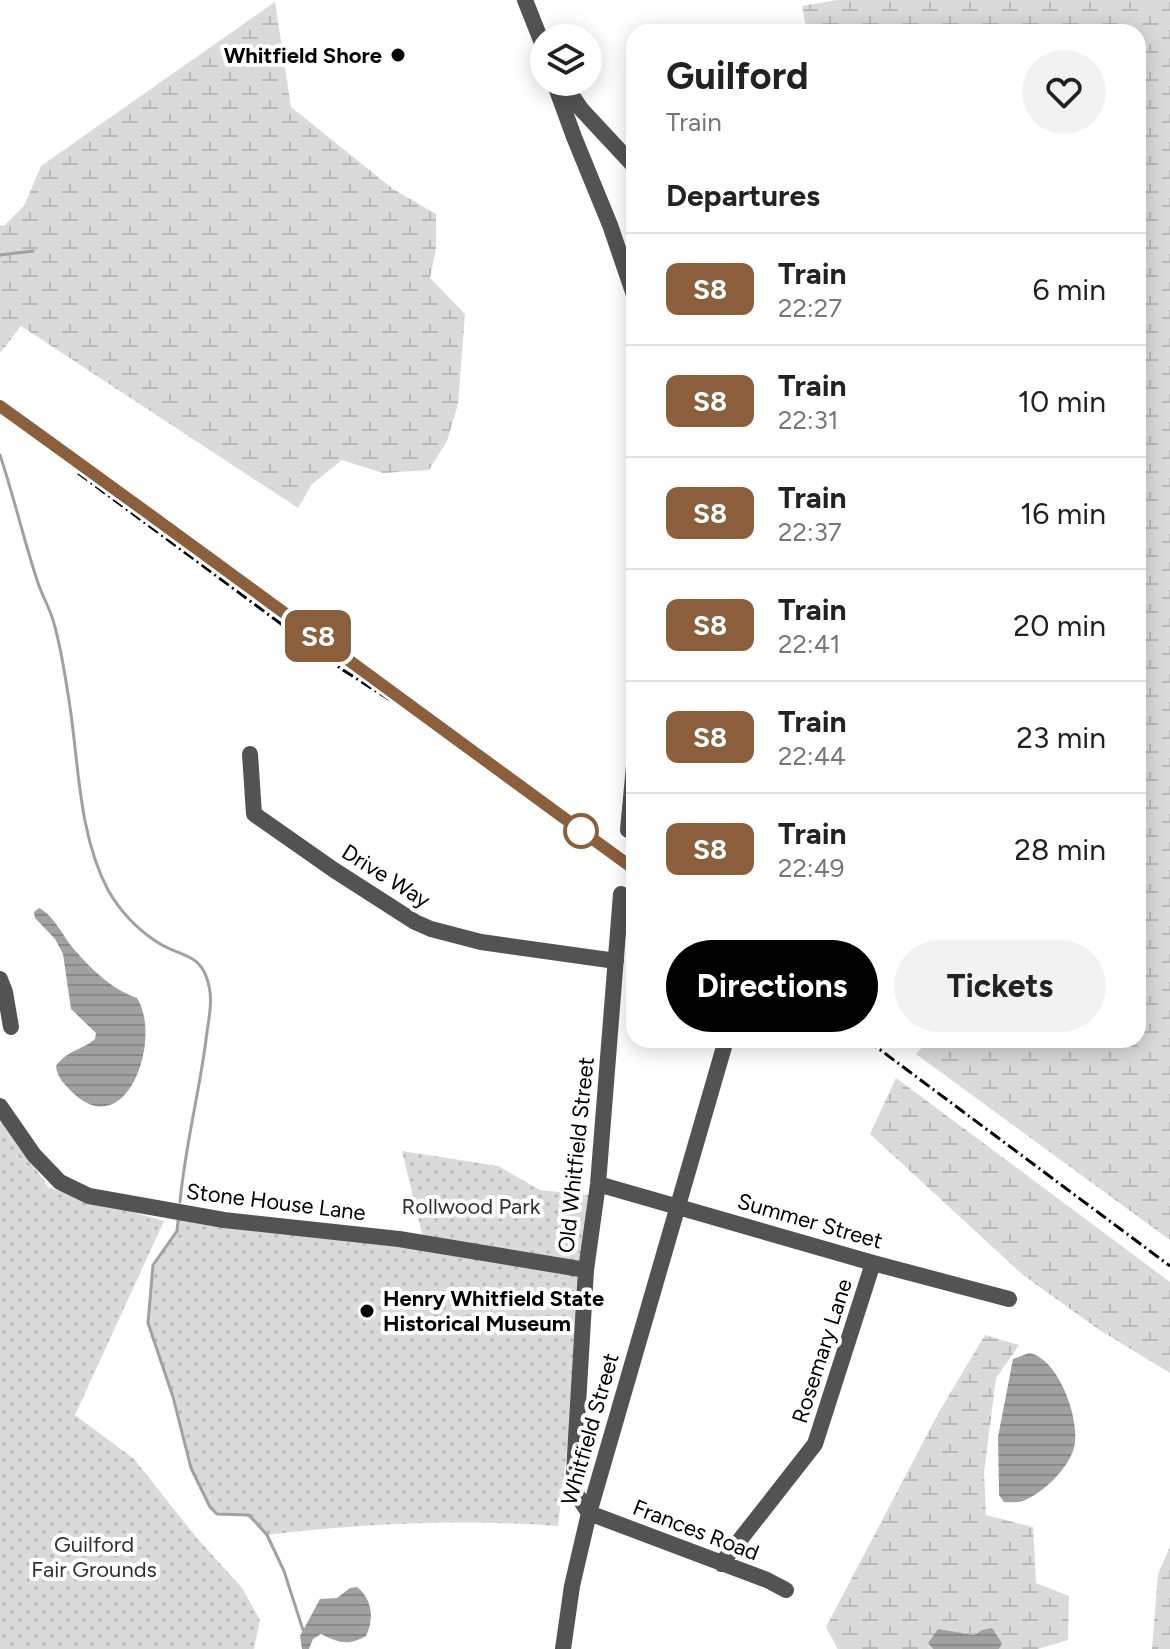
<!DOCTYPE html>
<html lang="en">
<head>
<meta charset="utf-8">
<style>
  :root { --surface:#fff; --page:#f2f2f2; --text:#222; --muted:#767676; --line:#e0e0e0; --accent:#000 }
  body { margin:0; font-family:Figtree,sans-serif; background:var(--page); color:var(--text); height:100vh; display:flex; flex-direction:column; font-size:30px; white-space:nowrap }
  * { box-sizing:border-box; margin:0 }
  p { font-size:26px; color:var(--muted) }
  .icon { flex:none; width:44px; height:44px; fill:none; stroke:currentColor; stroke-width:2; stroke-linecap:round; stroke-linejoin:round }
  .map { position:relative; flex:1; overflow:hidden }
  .panel { position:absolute; left:626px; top:24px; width:520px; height:1024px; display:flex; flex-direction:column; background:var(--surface); border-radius:24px; box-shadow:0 4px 20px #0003 }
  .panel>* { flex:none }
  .badge { padding:0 16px; border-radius:12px; font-size:28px; line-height:52px }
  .tools { position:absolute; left:530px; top:24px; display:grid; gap:16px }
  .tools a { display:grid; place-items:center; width:72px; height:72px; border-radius:50%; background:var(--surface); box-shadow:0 4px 20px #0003; font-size:40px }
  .map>.badge { position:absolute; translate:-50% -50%; box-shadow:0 0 0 4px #fff }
  h2 { padding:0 40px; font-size:30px; line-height:72px }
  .round { display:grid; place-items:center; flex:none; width:84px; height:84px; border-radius:42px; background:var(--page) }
  .summary { display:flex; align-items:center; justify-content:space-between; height:136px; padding:0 40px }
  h1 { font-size:38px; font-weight:700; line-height:60px }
  .action { display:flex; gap:16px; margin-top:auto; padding:16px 40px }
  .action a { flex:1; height:92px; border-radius:48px; background:var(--accent); color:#fff; font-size:32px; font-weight:700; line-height:92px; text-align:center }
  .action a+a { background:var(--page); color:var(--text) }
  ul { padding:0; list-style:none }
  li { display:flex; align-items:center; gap:24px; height:112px; padding:0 40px; border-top:2px solid var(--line) }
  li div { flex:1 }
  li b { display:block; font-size:30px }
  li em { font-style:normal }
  li .badge { min-width:88px; font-weight:700; text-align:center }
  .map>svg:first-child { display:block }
  .grass { fill:url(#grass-dots) }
  .wetland { fill:url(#wetland-marsh) }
  .water { fill:url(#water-rules) }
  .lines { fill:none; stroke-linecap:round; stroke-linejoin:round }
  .stream { stroke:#a1a1a1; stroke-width:3 }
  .minor { stroke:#535353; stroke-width:16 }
  .rail { stroke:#000; stroke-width:3; stroke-dasharray:12 4 2 4; stroke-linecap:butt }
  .line-casing { stroke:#fff; stroke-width:18 }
  .line { stroke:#8b5e3c; stroke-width:12 }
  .poi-dot { fill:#000; stroke:#fff; stroke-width:3 }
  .stop-dot { fill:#fff; stroke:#8b5e3c; stroke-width:4 }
  .labels { text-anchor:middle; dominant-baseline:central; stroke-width:8; stroke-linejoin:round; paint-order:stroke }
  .poi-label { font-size:22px; font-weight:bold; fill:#000; stroke:#fff; text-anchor:end }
  .street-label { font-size:22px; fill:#000; stroke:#fff }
  .park-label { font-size:22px; fill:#313131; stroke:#fff }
</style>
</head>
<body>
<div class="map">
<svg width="1170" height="1649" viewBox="0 0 1170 1649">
  <defs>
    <pattern id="grass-dots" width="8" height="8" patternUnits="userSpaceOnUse" patternTransform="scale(2)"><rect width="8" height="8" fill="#dadada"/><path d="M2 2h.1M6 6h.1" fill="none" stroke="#b9b9b9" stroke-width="1.8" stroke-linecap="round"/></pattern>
    <pattern id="wetland-marsh" width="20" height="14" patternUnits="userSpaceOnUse" patternTransform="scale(2)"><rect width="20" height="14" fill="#dadada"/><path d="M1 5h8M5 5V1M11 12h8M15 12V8" fill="none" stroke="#b9b9b9"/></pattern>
    <pattern id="water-rules" width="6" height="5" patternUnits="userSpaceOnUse" patternTransform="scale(2)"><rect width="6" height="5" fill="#a1a1a1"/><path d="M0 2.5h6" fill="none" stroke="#898989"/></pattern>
  </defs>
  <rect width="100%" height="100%" fill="#fff"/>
  <path class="grass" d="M 0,1118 L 49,1188 L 164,1221 L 75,1415 L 134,1459 L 196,1537 L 242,1588 L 260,1620 L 254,1649 L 0,1649 Z
    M 402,1151 L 498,1166 L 540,1190 L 597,1196 L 558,1526 C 461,1519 364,1523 267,1535 C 250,1516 244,1512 217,1514 L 210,1507 L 191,1468 L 173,1397 L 148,1323 L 153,1265 L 177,1231 L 179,1212 L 424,1242 Z"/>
  <path class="wetland" d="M 837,0 L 1170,0 L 1170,1240 L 916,1054 L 929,1040 L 1138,1040 L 1138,32 L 807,32 L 802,6 Z
    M 275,2 L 291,107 L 393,189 L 436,214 L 436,248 L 430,278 L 465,314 L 458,404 L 447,441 L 429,470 L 383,473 L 342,460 L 312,484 L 298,508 L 21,326 L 0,353 L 0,225 L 4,226 L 24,206 L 41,166 Z
    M 896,1078 L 1170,1282 L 1170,1373 L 1098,1329 L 1023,1275 L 870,1134 Z
    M 985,1335 L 1019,1345 L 996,1378 L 984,1473 L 986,1515 L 1033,1527 L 1036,1583 L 1069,1596 L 1068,1640 L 1038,1649 L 999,1649 L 1002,1642 L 982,1630 L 974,1635 L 962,1633 L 928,1643 L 933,1649 L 838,1649 L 826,1627 L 939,1412 Z
    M 1170,1547 L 1170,1649 L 1152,1649 L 1158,1574 Z"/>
  <path class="water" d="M 39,908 C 53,915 62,934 72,947 C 90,968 111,989 137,998 C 163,1039 126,1145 72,1092 C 64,1084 57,1077 56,1066 C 66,1051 82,1050 95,1039 L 96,1033 L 71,1009 L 63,954 L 55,939 L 35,918 L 34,912 Z
    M 1029,1353 C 1059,1358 1081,1421 1074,1448 C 1068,1469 1043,1493 1023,1501 C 1018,1503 1010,1502 1004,1502 L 999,1495 L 998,1437 L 1013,1359 Z
    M 357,1587 C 373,1600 374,1619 366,1636 C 348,1646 339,1643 321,1634 L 313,1639 L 309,1649 L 302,1649 L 300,1636 L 320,1599 L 337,1598 L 350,1588 Z
    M 992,1628 L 1002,1643 L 999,1649 L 933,1649 L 928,1643 L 938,1629 L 974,1635 L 982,1630 Z"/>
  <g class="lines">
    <path class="stream" d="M 0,255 L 33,251
      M 0,455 C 14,497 24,541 38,583 C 42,595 48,605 52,617 C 60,641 64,669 68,694 C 79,758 77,831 108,890 C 120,911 137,929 157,942 C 181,958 202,952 209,986 C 213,1003 208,1022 206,1040 C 199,1094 185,1147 180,1202
      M 178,1221 L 177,1231 L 153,1265 L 148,1323 L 173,1397 L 191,1468 L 210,1507 L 217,1514 L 249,1515 L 267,1535 L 284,1571 L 303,1630"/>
    <path class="minor" d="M 525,0 L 544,48
      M 554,82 L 574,137 L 610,225 L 634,295
      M 563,82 L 581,109 L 634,166
      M 250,754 L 254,814 L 334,870 L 415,922 L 431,929 L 481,942 L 616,961
      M 628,830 L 634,766
      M 621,894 L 598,1184 L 586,1270 L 573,1489 L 589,1513 L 767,1580 L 786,1590
      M 0,979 L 5,992 L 11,1027
      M 0,1106 L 34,1155 L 60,1182 L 89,1196 L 224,1220 L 399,1239 L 586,1270
      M 598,1184 L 873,1263 L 1009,1299
      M 721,1564 L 815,1444 L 873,1263
      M 563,1649 L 572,1586 L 589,1513 L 726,1040"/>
    <path class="rail" d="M 0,399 L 634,862
      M 78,473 L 343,670 L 420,719
      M 867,1040 L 1170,1266"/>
  </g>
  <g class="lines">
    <g class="line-casing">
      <path id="line" d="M 0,406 C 213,559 422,715 634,869"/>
    </g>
    <use href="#line" class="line"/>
  </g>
  <g class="poi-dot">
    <circle cx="398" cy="55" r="8"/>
    <circle cx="367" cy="1311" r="8"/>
  </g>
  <circle class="stop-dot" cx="581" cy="831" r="16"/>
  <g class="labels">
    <g class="poi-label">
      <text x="382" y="55">Whitfield Shore</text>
      <text x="383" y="1298" text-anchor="start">Henry Whitfield State<tspan x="383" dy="25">Historical Museum</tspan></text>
    </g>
    <g class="street-label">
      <text transform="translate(386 876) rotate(32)">Drive Way</text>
      <text transform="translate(576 1155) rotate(-84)">Old Whitfield Street</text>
      <text transform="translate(276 1202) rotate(7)">Stone House Lane</text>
      <text transform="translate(810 1221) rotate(16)">Summer Street</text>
      <text transform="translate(822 1351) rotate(-72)">Rosemary Lane</text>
      <text transform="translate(590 1429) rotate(-74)">Whitfield Street</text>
      <text transform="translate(696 1530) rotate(21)">Frances Road</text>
    </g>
    <g class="park-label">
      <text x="471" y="1206">Rollwood Park</text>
      <text x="94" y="1544">Guilford<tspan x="94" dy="25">Fair Grounds</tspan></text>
    </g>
  </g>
</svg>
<div class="tools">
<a><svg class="icon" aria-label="layers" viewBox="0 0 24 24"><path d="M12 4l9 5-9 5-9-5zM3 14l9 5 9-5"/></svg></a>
</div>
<b class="badge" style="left:318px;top:636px;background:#8b5e3c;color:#fff">S8</b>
<section class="panel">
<div class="summary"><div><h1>Guilford</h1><p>Train</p></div><a class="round"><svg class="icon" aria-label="heart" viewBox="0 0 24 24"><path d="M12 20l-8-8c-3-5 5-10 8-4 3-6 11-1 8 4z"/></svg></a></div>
<h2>Departures</h2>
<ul>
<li><span class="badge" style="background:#8b5e3c;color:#fff">S8</span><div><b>Train</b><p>22:27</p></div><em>6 min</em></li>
<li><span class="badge" style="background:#8b5e3c;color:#fff">S8</span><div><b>Train</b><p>22:31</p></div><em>10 min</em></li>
<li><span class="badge" style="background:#8b5e3c;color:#fff">S8</span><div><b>Train</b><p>22:37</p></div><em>16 min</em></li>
<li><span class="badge" style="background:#8b5e3c;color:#fff">S8</span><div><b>Train</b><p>22:41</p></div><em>20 min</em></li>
<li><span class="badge" style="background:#8b5e3c;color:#fff">S8</span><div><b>Train</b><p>22:44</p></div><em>23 min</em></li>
<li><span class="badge" style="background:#8b5e3c;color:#fff">S8</span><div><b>Train</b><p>22:49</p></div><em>28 min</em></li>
</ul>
<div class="action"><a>Directions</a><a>Tickets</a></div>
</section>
</div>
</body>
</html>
